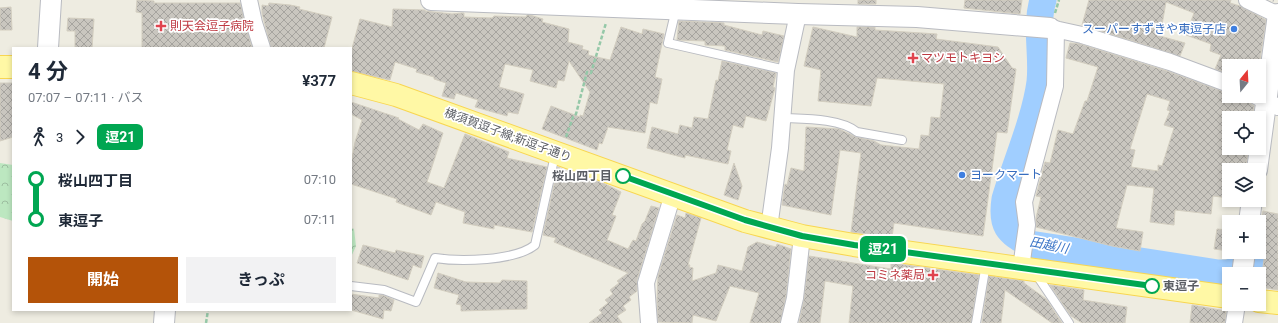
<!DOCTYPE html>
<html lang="ja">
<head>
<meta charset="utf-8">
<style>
  :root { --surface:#fff; --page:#f2f2f3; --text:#1f2937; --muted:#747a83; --accent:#b45309 }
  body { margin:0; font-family:Roboto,"Noto Sans JP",sans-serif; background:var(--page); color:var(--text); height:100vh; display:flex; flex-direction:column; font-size:15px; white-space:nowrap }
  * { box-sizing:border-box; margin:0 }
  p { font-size:13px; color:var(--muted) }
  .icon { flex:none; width:22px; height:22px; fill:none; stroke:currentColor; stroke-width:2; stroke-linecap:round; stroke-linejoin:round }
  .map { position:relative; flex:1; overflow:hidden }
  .side { position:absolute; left:12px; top:47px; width:340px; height:264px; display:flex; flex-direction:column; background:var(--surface); border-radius:0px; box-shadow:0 2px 6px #0003 }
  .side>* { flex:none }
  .badge { padding:0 8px; border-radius:6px; font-size:14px; line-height:26px }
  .needle { width:26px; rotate:18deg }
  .tools { position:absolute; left:1222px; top:59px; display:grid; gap:8px }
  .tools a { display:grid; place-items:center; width:44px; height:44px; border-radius:0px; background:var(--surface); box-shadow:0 2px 6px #0003; font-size:20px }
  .map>.badge { position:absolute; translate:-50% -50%; box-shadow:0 0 0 2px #fff }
  .legs { display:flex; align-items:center; gap:6px; height:44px; padding:0 16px; font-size:13px }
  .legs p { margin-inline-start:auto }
  .overview { display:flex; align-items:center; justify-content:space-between; height:68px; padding:0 16px }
  h1 { font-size:22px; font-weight:700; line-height:30px }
  .primary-button { display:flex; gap:8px; margin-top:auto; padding:8px 16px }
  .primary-button a { flex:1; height:46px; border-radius:0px; background:var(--accent); color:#fff; font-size:16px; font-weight:700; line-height:46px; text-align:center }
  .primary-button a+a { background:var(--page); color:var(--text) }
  ul { padding:0 16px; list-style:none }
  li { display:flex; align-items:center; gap:14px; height:40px; font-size:15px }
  li i { display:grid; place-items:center; width:6px; height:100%; margin:0 5px; background:currentColor }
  li i::after { content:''; width:10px; height:10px; margin:-5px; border:3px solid; border-radius:50%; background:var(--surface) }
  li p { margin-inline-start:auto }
  li:first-child i { background:linear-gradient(#0000 50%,currentColor 0) }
  li:last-child i { background:linear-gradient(currentColor 50%,#0000 0) }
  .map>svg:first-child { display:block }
  .forest { fill:url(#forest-crowns) }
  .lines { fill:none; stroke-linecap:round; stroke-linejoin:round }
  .river { stroke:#a0ceff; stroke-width:27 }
  .building { fill:url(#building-cross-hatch); stroke:#d3cec0; fill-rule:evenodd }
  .service-casing { stroke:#b9bbc1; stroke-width:10 }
  .minor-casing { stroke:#b9bbc1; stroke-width:18 }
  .tertiary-casing { stroke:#b9bbc1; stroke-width:22 }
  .primary-casing { stroke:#f8d651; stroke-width:24 }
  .path { stroke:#95c8a8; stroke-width:2.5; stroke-dasharray:4 2; stroke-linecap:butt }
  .service { stroke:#fff; stroke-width:8 }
  .minor { stroke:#fff; stroke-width:16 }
  .tertiary { stroke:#fff; stroke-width:20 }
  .primary { stroke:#fff8a5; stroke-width:22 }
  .rail { stroke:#b5b6b6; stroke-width:3; stroke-dasharray:1 5; stroke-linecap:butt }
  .line-1-casing { stroke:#fff; stroke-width:9 }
  .line-1 { stroke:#00a651; stroke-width:6 }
  .health-dot { fill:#e0444e; stroke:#fff; stroke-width:1.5 }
  .shop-dot { fill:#3f7fe0; stroke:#fff; stroke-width:1.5 }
  .stop-1-dot { fill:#fff; stroke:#00a651; stroke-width:2 }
  .labels { text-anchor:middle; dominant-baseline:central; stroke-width:3.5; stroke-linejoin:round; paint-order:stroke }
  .health-label { font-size:12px; fill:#be3a42; stroke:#fff; text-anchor:start }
  .shop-label { font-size:12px; fill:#366cbe; stroke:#fff; text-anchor:end }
  .street-label { font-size:12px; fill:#5a5d63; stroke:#fff }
  .stop-label { font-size:12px; font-weight:bold; fill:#5a5d63; stroke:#fff; text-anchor:end }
  .water-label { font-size:13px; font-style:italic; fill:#3d76c8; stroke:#fff }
</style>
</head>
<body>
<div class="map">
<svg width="1278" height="323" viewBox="0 0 1278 323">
  <defs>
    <pattern id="forest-crowns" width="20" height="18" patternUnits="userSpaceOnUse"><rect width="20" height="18" fill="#bce7c0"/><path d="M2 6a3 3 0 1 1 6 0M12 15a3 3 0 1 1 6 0" fill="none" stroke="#9cbea0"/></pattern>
    <pattern id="building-cross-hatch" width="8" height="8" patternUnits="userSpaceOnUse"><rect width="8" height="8" fill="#c9c6bf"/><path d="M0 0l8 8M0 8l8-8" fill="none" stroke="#a6a49f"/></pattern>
  </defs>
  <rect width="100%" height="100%" fill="#eeece1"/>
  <path class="forest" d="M 0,163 L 13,165 L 13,221 L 0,217 Z
    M 351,228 L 354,229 L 356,246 L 351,257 Z"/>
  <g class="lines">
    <path class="river" d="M 1043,0 C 1035,27 1043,55 1040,82 C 1035,119 1016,162 1005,199 C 1001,225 1007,232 1030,244 L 1218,273 L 1228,273 L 1278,258"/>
  </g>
  <path class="building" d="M 137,0 L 154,1 L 154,3 L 240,3 L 252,48 L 142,48 L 142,13 L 136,12 Z
    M 858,0 L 876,0 L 876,4 L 858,4 Z
    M 965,0 L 1022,0 L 1020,14 L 964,8 Z
    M 1089,0 L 1231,0 L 1230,3 L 1240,6 L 1266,20 L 1259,66 L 1229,66 L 1229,74 L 1215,69 L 1221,55 L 1210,51 L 1211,44 L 1186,35 L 1194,13 L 1166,2 L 1160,36 L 1185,43 L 1180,56 L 1082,25 Z
    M 269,3 L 290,5 L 300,7 L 299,9 L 332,17 L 324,48 L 271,48 L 262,13 L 262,5 L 268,6 Z
    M 11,7 L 12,30 L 0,30 L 0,8 Z
    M 393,9 L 425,10 L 425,11 L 452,14 L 462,13 L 464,13 L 464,17 L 492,18 L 494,16 L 526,17 L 527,15 L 530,15 L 543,19 L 542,22 L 569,29 L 568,42 L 583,46 L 582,49 L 589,51 L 588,55 L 610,60 L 621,27 L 642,34 L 643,29 L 664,34 L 655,77 L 662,79 L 657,104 L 650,102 L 645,133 L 608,127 L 602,144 L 599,143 L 597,150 L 542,129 L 551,106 L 580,117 L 580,115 L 583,116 L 590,92 L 569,61 L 564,81 L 558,80 L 556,88 L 530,81 L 533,70 L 505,64 L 499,87 L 524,94 L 518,114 L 508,112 L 507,116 L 475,107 L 478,100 L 456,93 L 454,99 L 442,96 L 446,83 L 434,79 L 434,77 L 416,72 L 417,69 L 395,62 L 390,80 L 351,71 L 351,52 L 360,19 L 392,27 Z
    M 68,18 L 94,19 L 92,48 L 75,48 L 75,31 L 67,31 Z
    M 679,21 L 724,23 L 724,25 L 762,35 L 763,31 L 784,36 L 778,62 L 725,50 L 725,46 L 705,45 L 705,41 L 677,40 Z
    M 813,27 L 857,37 L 857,27 L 875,27 L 875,30 L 937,34 L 936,39 L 998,47 L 1012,68 L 1016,69 L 1007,133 L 997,132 L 983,236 L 894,223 L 892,237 L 851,232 L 861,153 L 840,150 L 831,215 L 782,205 L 785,184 L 787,185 L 791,168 L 804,171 L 806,127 L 839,129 L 856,137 L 874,141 L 881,145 L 919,149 L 921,135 L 929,136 L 931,117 L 940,118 L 944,84 L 877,78 L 871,106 L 818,101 L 821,70 L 804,66 Z
    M 1070,43 L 1080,44 L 1167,71 L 1227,93 L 1229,96 L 1245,100 L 1254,106 L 1252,118 L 1229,118 L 1229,148 L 1248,148 L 1246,170 L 1229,170 L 1229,198 L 1213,196 L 1211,214 L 1175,210 L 1174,225 L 1150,222 L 1154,188 L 1127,185 L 1116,228 L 1143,232 L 1140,251 L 1112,246 L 1036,227 L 1036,218 L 1041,197 L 1036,196 L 1045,162 L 1050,163 L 1058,130 L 1073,134 L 1085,101 L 1087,101 L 1098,67 L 1066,58 ZM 1147,94 L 1170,101 L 1167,110 L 1170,111 L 1164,125 L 1174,128 L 1162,166 L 1158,165 L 1158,171 L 1131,167 L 1135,150 L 1130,149 Z
    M 722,61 L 776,73 L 773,87 L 775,88 L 766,121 L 746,116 L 743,128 L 733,125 L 727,150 L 731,151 L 728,164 L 685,155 L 685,158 L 647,148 L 652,127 L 678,134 L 680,125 L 692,128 L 694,117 L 708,119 L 716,80 L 718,81 Z
    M 0,83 L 13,83 L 13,137 L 0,141 Z
    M 351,102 L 399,118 L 398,119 L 419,130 L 423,124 L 443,133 L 427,182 L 444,188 L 465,134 L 509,152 L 507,158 L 547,167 L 532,232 L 494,225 L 494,229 L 463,223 L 465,212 L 436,202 L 431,215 L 396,202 L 397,199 L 351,184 L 351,164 L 355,142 L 362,120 L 351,114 Z
    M 734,163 L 742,186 L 738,200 L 724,195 Z
    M 558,167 L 570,173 L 603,183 L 621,192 L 612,215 L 616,216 L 607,240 L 628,249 L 633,240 L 636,241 L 642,224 L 645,221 L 651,206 L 659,208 L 637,280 L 637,291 L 629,297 L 631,300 L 623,306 L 626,310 L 617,316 L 622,323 L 589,323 L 602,313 L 599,310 L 608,303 L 605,300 L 613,294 L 610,290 L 619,283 L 617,281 L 628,273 L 554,242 L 556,238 L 543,235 Z
    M 1263,211 L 1278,214 L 1278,290 L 1260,287 L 1265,253 L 1261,254 L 1264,230 L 1259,229 Z
    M 686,213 L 701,218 L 688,265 L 690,265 L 689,267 L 693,268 L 692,281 L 716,273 L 718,265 L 742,271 L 748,247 L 757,242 L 776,247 L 777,244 L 791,249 L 786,296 L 780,323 L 750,323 L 759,293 L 730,286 L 716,321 L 693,315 L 692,323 L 658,322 L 657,300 L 658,276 L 677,215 L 685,218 Z
    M 1217,229 L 1229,230 L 1229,251 L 1214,249 Z
    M 363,245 L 395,253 L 396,250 L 424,256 L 421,268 L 413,265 L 408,280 L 357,263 Z
    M 809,256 L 891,269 L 891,263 L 979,275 L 971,323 L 849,323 L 853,286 L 825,281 L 820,323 L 799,323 L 804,299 Z
    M 438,273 L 466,282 L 500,283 L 502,280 L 527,281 L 527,309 L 461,311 L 461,305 L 456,304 L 459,295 L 434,288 Z
    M 989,276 L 1024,281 L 1024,283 L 1046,299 L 1062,323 L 1052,323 L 1005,290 L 1001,323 L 982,323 Z
    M 1050,285 L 1084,290 L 1083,300 L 1127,307 L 1125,323 L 1082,323 L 1071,316 Z
    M 351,294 L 379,298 L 379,295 L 382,295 L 394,300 L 391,311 L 384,310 L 383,319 L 351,310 Z
    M 1192,305 L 1226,311 L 1225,323 L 1190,323 Z"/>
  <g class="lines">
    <g class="service-casing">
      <path id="service" d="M 676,9 L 668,43 L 786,70
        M 782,118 C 803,119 840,118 857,132 L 902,140
        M 1036,274 L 1069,323
        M 351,286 L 384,290 L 416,302 L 435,258 C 460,262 515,261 535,245 L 553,164 L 557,154
        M 976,323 L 986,264"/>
    </g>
    <g class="minor-casing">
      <path id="minor" d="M 249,0 L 254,23 L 262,48
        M 1247,0 L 1278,15
        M 1050,28 L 1082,35 L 1170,62 L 1229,84
        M 1256,96 L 1278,107
        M 769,228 L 780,148 L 786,70 L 798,14
        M 1021,268 L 1027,225 L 1024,202 L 1055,86 L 1056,29
        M 649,323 L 646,283 L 673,194
        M 789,323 L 795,298 L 802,236
        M 1234,323 L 1237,304"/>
    </g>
    <g class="tertiary-casing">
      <path id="tertiary" d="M 431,0 L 798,14 L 917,17 L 1050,28
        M 48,48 L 51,0
        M 1257,170 L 1278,14
        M 1249,222 L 1252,200
        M 1242,274 L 1245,252
        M 164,323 L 165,310"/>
    </g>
    <g class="primary-casing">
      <path id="primary" d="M 0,67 L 13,67
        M 351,83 L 396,95 L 745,221 L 802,236 L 854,245 L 1229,297
        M 1259,301 L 1278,303"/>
    </g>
    <path class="path" d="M 1055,13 L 1059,0
      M 566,137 L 573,117 L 576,114 L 587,72 L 591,73 L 606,23
      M 206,323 L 208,310"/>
    <use href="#service" class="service"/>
    <use href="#minor" class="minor"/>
    <use href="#tertiary" class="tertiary"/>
    <use href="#primary" class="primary"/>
    <path class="rail" d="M 1273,0 L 1278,2"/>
  </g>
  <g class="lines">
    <g class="line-1-casing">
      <path id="line-1" d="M 623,176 L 745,220 L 802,236 L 854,245 L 1152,286"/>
    </g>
    <use href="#line-1" class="line-1"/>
  </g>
  <g class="health-dot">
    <path d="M159 20h4v4h4v4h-4v4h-4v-4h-4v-4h4z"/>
    <path d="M911 52h4v4h4v4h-4v4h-4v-4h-4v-4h4z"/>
    <path d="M931 269h4v4h4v4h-4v4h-4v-4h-4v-4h4z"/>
  </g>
  <g class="shop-dot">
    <circle cx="1234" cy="29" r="4"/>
    <circle cx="962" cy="175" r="4"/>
  </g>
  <g class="stop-1-dot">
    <circle cx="623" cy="176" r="7"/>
    <circle cx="1152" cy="286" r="7"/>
  </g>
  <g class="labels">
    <g class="health-label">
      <text x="170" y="26">則天会逗子病院</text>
      <text x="921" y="58">マツモトキヨシ</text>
      <text x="925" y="275" text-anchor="end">コミネ薬局</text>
    </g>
    <g class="shop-label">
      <text x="1226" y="29">スーパーすずきや東逗子店</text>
      <text x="970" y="175" text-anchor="start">ヨークマート</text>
    </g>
    <g class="street-label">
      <text transform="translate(508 135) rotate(20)">横須賀逗子線;新逗子通り</text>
    </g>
    <g class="stop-label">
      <text x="612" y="176">桜山四丁目</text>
      <text x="1163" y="286" text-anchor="start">東逗子</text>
    </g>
    <g class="water-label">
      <text transform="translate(1049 245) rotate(11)">田越川</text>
    </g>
  </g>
</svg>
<div class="tools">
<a><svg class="needle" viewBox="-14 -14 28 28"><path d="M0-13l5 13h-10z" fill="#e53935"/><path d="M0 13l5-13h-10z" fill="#747a83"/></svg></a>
<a><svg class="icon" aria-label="locate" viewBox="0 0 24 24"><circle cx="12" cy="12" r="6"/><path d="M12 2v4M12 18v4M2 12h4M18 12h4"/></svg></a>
<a><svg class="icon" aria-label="layers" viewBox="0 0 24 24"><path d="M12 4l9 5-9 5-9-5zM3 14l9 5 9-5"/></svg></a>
<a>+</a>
<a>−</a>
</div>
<b class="badge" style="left:883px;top:249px;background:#00a651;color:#fff">逗21</b>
<section class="side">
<div class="overview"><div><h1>4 分</h1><p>07:07 – 07:11 · バス</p></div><b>¥377</b></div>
<div class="legs"><svg class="icon" aria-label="walk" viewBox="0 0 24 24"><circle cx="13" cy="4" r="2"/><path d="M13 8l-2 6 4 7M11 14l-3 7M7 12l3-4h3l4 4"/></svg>3<svg class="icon" aria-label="forward" viewBox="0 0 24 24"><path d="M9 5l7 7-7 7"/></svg><b class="badge" style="background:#00a651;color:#fff">逗21</b></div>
<ul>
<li><i style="color:#00a651"></i><b>桜山四丁目</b><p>07:10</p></li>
<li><i style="color:#00a651"></i><b>東逗子</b><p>07:11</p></li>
</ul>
<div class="primary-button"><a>開始</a><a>きっぷ</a></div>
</section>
</div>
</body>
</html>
